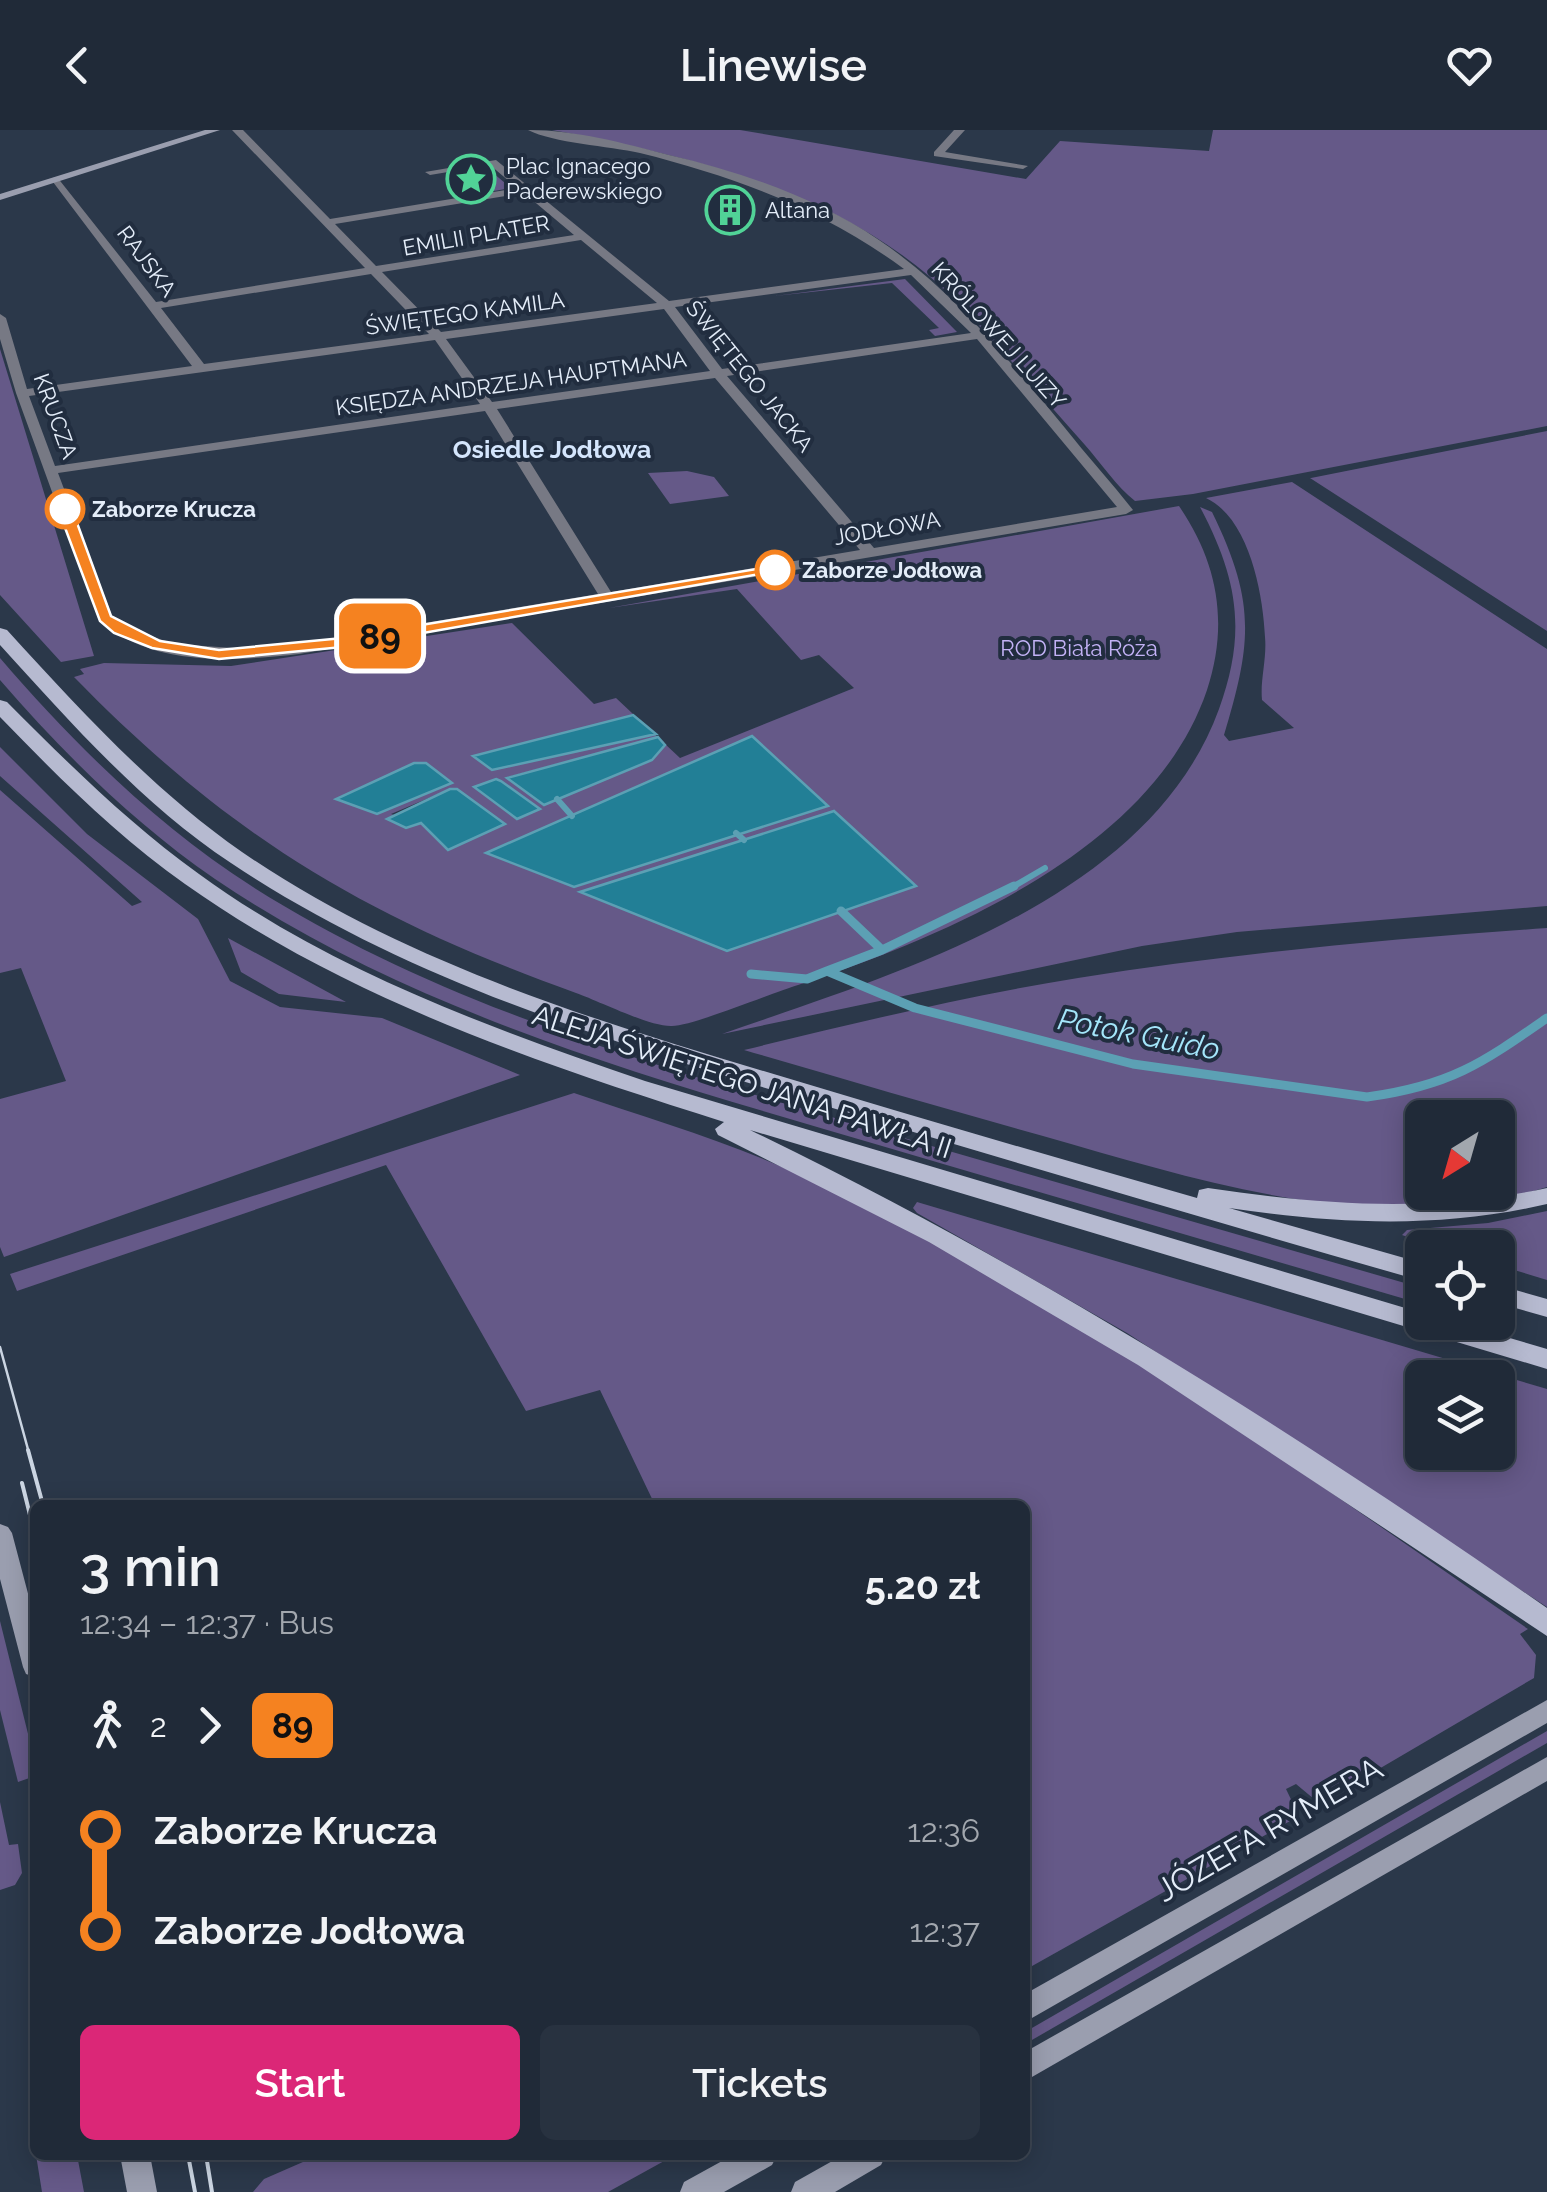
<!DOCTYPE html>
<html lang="en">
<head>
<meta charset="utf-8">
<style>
  :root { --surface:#202a38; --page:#283240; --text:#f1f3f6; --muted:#a2a7ae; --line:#3d4653; --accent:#db2777 }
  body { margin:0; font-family:Raleway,sans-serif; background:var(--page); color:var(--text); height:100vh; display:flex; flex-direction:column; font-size:38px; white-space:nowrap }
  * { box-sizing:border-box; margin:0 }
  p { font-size:32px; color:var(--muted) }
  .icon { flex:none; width:55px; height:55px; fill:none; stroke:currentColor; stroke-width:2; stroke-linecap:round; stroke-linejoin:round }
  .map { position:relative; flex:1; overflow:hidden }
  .panel { position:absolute; left:30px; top:1370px; width:1000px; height:660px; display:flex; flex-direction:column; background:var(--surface); border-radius:15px; box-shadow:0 5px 25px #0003,0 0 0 2px var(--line) }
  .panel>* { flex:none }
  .badge { padding:0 20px; border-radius:15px; font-size:35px; line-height:65px }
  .needle { width:65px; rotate:217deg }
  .tools { position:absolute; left:1405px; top:970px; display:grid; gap:20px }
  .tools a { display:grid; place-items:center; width:110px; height:110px; border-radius:15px; background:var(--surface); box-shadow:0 5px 25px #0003,0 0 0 2px var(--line); font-size:50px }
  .map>.badge { position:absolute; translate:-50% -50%; box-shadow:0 0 0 5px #fff }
  .legs { display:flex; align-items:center; gap:15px; height:110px; padding:0 50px; font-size:32px }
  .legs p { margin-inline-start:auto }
  .overview { display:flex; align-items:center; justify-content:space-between; height:170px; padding:0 50px }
  h1 { font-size:55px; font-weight:600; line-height:75px }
  .cta { display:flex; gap:20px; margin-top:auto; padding:20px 50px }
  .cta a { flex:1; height:115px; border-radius:15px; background:var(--accent); color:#fff; font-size:40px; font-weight:600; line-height:115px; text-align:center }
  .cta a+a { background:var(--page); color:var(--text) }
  ul { padding:0 50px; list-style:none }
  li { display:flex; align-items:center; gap:35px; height:100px; font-size:38px }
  li i { display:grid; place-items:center; width:15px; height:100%; margin:0 12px; background:currentColor }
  li i::after { content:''; width:25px; height:25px; margin:-12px; border:8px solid; border-radius:50%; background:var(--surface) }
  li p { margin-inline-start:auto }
  li:first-child i { background:linear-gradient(#0000 50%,currentColor 0) }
  li:last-child i { background:linear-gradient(currentColor 50%,#0000 0) }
  header { display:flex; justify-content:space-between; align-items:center; height:130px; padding:0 50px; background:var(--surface); font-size:45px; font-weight:600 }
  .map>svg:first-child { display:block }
  .green { fill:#655988; fill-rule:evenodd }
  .water { fill:#227f96; stroke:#5ca0b4; stroke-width:2.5 }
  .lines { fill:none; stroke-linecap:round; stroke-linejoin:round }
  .stream-far1 { stroke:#5ca0b4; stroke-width:6 }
  .stream { stroke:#5ca0b4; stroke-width:9 }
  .street { fill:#777984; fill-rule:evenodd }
  .secondary { fill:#9a9eaf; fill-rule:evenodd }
  .primary { fill:#b6bad0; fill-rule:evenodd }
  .tram-far1 { stroke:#cbd5e2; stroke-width:2.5 }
  .tram { stroke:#cbd5e2; stroke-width:4 }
  .line-1 { fill:#f58220; stroke:#fff; stroke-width:2.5 }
  .stop-1-dot { fill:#fff; stroke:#f58220; stroke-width:5 }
  .labels { text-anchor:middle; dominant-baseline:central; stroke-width:8; stroke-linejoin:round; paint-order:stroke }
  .far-poi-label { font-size:22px; fill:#e4edf9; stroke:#212d3f; text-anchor:start }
  .far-street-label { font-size:22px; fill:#e4edf9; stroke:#212d3f }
  .far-stop-label { font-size:22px; font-weight:bold; fill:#e4edf9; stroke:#212d3f; text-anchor:start }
  .far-park-label { font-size:22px; fill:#c3b2f6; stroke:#212d3f }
  .far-neighbourhood-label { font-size:25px; font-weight:bold; fill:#d4e5fc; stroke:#212d3f }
  .street-label { font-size:28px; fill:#e4edf9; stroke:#212d3f }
  .water-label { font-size:30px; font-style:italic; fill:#a4e6fa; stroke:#212d3f }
  .near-street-label { font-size:32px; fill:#e4edf9; stroke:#212d3f }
</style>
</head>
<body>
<header><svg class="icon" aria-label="back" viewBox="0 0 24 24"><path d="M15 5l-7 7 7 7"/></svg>Linewise<svg class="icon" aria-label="heart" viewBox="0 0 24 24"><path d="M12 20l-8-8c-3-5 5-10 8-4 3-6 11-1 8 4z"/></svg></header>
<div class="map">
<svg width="1547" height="2062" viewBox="0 0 1547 2062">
  <rect width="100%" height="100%" fill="#2b384a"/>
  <path class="green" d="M 552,0 L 740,0 L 1026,49 L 1060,11 L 1209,21 L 1213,0 L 1547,0 L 1547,296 L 1193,364 L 1135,371 C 1117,357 1101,333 1085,315 C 1043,268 1002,219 958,173 C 853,65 696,27 552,0 Z
    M 486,37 L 511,58 L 470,65 L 446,44 Z
    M 905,149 L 957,202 L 935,206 L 929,200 L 939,198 L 892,153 L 775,166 Z
    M 0,219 L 94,526 L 61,532 L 0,465 Z
    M 1547,301 L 1547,501 L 1310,348 L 1311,348 Z
    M 687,341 L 714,347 L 729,366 L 670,374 L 648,343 Z
    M 1292,352 L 1547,519 L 1547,776 L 1237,802 L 1142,816 L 722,904 C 896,843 1149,771 1219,579 C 1247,502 1238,449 1200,377 L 1212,382 C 1256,472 1252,512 1224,605 L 1229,611 L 1294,598 L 1262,570 C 1260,550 1267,529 1265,507 C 1263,463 1249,388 1206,368 Z
    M 1179,376 C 1218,433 1229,493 1207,560 C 1153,720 946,806 798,855 C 772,863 693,896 672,896 C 650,897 599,871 576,863 C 367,788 230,707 74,547 L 84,544 L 80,539 L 104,533 L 231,536 L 512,493 L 594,574 L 616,568 L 680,628 L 854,558 L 819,525 L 801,530 L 737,459 L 609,478 ZM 633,585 L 655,604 L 493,640 ZM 657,607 L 665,615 L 651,630 L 544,674 L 508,647 ZM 752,607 L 827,677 L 736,703 L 488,723 ZM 450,659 L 457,659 L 504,694 L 448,720 L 421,693 L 391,684 ZM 914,757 L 727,821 L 581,762 Z
    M 0,528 C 74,614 157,696 253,757 C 441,876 661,938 873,999 C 1056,1052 1239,1105 1422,1158 L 1422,1174 C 1242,1121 1062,1069 882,1016 C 654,949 414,884 215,749 C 135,694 64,624 0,550 Z
    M 0,617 L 87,704 L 198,789 L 230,851 L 280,877 L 382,888 L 520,945 L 4,1127 L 0,1117 L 0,969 L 66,951 L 21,838 L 0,843 L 0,660 L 132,776 L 142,772 L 0,646 Z
    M 1547,798 L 1547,1057 C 1379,1110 1205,1052 1043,1006 C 943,978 843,949 744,920 C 855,893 966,866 1078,848 C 1233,823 1390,809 1547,798 ZM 1422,988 L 1498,988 L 1498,1062 L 1422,1062 Z
    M 228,808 L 346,872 L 279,864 L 241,842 Z
    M 574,963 C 653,990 733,1013 809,1049 C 1060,1168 1301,1342 1528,1499 L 1520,1504 L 1536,1525 L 1534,1548 L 1326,1670 L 1314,1669 L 1296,1654 L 1286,1659 L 1299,1686 L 1025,1840 L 1025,1375 L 655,1375 L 600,1260 L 526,1281 L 386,1035 L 17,1161 L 10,1144 Z
    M 917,1072 L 1547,1259 L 1547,1477 L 1127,1203 L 917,1083 L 913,1078 ZM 1422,1248 L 1498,1248 L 1498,1322 L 1422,1322 Z
    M 1547,1081 L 1547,1150 L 1498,1135 L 1498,1118 L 1435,1117 L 1402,1105 L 1407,1100 L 1488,1093 Z
    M 0,1491 L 35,1632 L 35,1646 L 18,1652 L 0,1580 Z
    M 1547,1601 L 1547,1613 L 1025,1914 L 1025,1902 Z
    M 0,1672 L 9,1715 L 18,1714 L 22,1743 L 15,1755 L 0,1760 Z
    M 36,2025 L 77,2025 L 84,2062 L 42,2062 Z
    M 319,2025 L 675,2025 L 608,2062 L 253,2062 L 264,2049 Z"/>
  <path class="water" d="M 633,585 L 656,604 L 492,640 L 473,626 Z
    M 752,606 L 828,676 L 574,757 L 486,723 Z
    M 658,607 L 665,615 L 652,630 L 544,675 L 507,648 Z
    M 414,633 L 426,633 L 452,653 L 377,684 L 336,669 Z
    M 496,649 L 501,651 L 540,679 L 517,689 L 474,657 Z
    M 450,659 L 457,659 L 505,694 L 448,720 L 421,693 L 406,698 L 387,689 Z
    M 834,681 L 916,756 L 727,821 L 580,762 Z"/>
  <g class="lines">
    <path class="stream-far1" d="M 557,669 L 572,686
      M 736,703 L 744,710
      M 1009,759 L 1045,738"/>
    <path class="stream" d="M 841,781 L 882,820 L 827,841 L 915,878 L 1133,934 L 1367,967 C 1449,956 1481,934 1547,888
      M 882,820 L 1014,756
      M 751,844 L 807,849 L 827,841"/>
    <path class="street" d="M 232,0 L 243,0 L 330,89 L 517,58 L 490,35 L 430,45 L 425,42 L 496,30 L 669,171 L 904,139 C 824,80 736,47 640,23 C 609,16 553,13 528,0 C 576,0 623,13 669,25 C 742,42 817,68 879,110 C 953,160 1009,230 1065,298 C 1087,326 1111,352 1133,380 L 1126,384 L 299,524 C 234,531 149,538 98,488 L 16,263 L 0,209 L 0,184 L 6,188 L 27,259 L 192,236 L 53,52 L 53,48 L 57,47 L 156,172 L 365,138 ZM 524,63 L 574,105 L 376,136 L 335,94 ZM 581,110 L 657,173 L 441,202 L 382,142 ZM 371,144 L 429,204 L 204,234 L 161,178 ZM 911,145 L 971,203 L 722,239 L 675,177 ZM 664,179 L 710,241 L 492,272 L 446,209 ZM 977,209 L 1117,377 L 874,418 L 727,246 ZM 435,210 L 480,274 L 55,336 L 29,266 ZM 715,248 L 860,420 L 611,462 L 497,279 ZM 485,281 L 598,464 L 299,514 L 249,519 L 174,514 L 131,499 L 112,486 L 58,343 Z
      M 954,0 L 965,0 L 945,22 L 1028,36 L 1023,39 L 934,26 L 934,22 Z"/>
    <path class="secondary" d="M 205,0 L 220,0 L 0,70 L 0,64 Z
      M 0,1394 L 8,1397 L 12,1403 L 35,1490 L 35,1547 L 26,1544 L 23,1537 L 0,1449 Z
      M 1547,1570 L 1547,1593 L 1025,1892 L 1025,1864 Z
      M 1547,1627 L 1547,1651 L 1025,1951 L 1025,1922 Z
      M 120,2025 L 150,2025 L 157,2062 L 127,2062 Z
      M 733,2025 L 777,2025 L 772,2035 L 724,2062 L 680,2062 L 684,2052 Z
      M 843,2025 L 886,2025 L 881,2035 L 835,2062 L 791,2062 L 795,2052 Z"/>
    <path class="primary" d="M 0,498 L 7,500 C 80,580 153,660 242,722 C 402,832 592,890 777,945 C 916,987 1057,1028 1197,1068 L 1199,1060 L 1208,1058 C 1323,1075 1432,1083 1547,1058 L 1547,1074 C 1440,1099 1337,1094 1229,1078 L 1422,1133 L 1422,1151 C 1233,1097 1045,1041 856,985 C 641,921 420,859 231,733 C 143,675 71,593 0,515 Z
      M 0,570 L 7,572 C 68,633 128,693 199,744 C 332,841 490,898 645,951 L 1422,1183 L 1422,1192 L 1455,1192 L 1547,1219 L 1547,1239 L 750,1000 C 1030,1135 1292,1300 1547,1478 L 1547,1506 L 1138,1235 L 929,1112 L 718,1005 L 715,999 L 724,992 C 537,933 347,869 185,754 C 117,706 58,647 0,587 Z
      M 1498,1155 L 1547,1169 L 1547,1187 L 1498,1173 Z"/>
    <path class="tram-far1" d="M 0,1217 L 29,1323"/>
    <path class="tram" d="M 28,1320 L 43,1375
      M 22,1353 L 35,1405
      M 188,2025 L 195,2062
      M 206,2025 L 212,2062"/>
  </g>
  <path class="line-1" d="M 65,375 L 72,379 L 111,486 L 160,511 L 219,520 L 343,508 L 775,436 L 782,440 L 343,517 L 219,529 L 152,518 L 114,503 L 100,491 L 58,379 Z"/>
  <defs>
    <g id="sight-ring" transform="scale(2.5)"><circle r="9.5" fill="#212d3f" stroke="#51d397" stroke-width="1.5"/><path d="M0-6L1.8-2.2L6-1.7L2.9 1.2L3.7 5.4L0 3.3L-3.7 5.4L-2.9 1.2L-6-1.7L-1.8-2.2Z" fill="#51d397"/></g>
    <g id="building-ring" transform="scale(2.5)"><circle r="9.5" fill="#212d3f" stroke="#51d397" stroke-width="1.5"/><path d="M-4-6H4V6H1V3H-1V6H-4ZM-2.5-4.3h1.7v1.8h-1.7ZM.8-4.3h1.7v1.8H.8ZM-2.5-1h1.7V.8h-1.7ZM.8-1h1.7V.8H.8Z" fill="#51d397"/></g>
  </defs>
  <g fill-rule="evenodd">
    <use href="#sight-ring" x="471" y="49"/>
    <use href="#building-ring" x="730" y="80"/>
  </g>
  <g class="stop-1-dot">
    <circle cx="65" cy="379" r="18"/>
    <circle cx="775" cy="440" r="18"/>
  </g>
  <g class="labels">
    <g class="far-poi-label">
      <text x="506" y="36">Plac Ignacego<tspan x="506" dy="25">Paderewskiego</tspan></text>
      <text x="765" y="80">Altana</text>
    </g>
    <g class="far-street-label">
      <text transform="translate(476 105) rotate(-10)">EMILII PLATER</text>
      <text transform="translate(147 131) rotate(53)">RAJSKA</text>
      <text transform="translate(465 183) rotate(-8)">ŚWIĘTEGO KAMILA</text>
      <text transform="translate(999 205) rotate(48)">KRÓLOWEJ LUIZY</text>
      <text transform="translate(750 246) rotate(51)">ŚWIĘTEGO JACKA</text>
      <text transform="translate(511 253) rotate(-8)">KSIĘDZA ANDRZEJA HAUPTMANA</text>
      <text transform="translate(56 286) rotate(70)">KRUCZA</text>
      <text transform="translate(887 398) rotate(-10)">JODŁOWA</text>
    </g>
    <g class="far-stop-label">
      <text x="92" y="379">Zaborze Krucza</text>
      <text x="802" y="440">Zaborze Jodłowa</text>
    </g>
    <g class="far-park-label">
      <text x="1079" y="518">ROD Biała Róża</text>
    </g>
    <g class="far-neighbourhood-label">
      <text x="552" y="319">Osiedle Jodłowa</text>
    </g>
    <g class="street-label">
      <text transform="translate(742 952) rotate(18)">ALEJA ŚWIĘTEGO JANA PAWŁA II</text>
    </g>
    <g class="water-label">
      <text transform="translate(1139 904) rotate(11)">Potok Guido</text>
    </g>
    <g class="near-street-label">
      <text transform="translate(1269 1699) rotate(-30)">JÓZEFA RYMERA</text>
    </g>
  </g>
</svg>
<div class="tools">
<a><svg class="needle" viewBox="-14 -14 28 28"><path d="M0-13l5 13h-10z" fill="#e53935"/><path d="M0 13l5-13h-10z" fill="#a2a7ae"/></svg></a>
<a><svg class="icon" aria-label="locate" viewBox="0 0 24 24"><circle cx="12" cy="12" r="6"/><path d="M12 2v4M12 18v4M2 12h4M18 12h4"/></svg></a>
<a><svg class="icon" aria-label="layers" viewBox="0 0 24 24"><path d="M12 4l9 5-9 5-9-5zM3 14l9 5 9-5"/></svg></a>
</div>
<b class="badge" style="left:380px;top:506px;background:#f58220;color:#111">89</b>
<section class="panel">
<div class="overview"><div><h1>3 min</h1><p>12:34 – 12:37 · Bus</p></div><b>5.20 zł</b></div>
<div class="legs"><svg class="icon" aria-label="walk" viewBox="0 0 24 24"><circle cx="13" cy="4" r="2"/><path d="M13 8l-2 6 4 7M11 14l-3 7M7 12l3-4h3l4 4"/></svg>2<svg class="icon" aria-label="forward" viewBox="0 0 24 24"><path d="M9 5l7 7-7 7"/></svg><b class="badge" style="background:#f58220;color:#111">89</b></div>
<ul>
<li><i style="color:#f58220"></i><b>Zaborze Krucza</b><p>12:36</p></li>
<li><i style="color:#f58220"></i><b>Zaborze Jodłowa</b><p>12:37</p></li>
</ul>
<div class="cta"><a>Start</a><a>Tickets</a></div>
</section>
</div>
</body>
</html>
